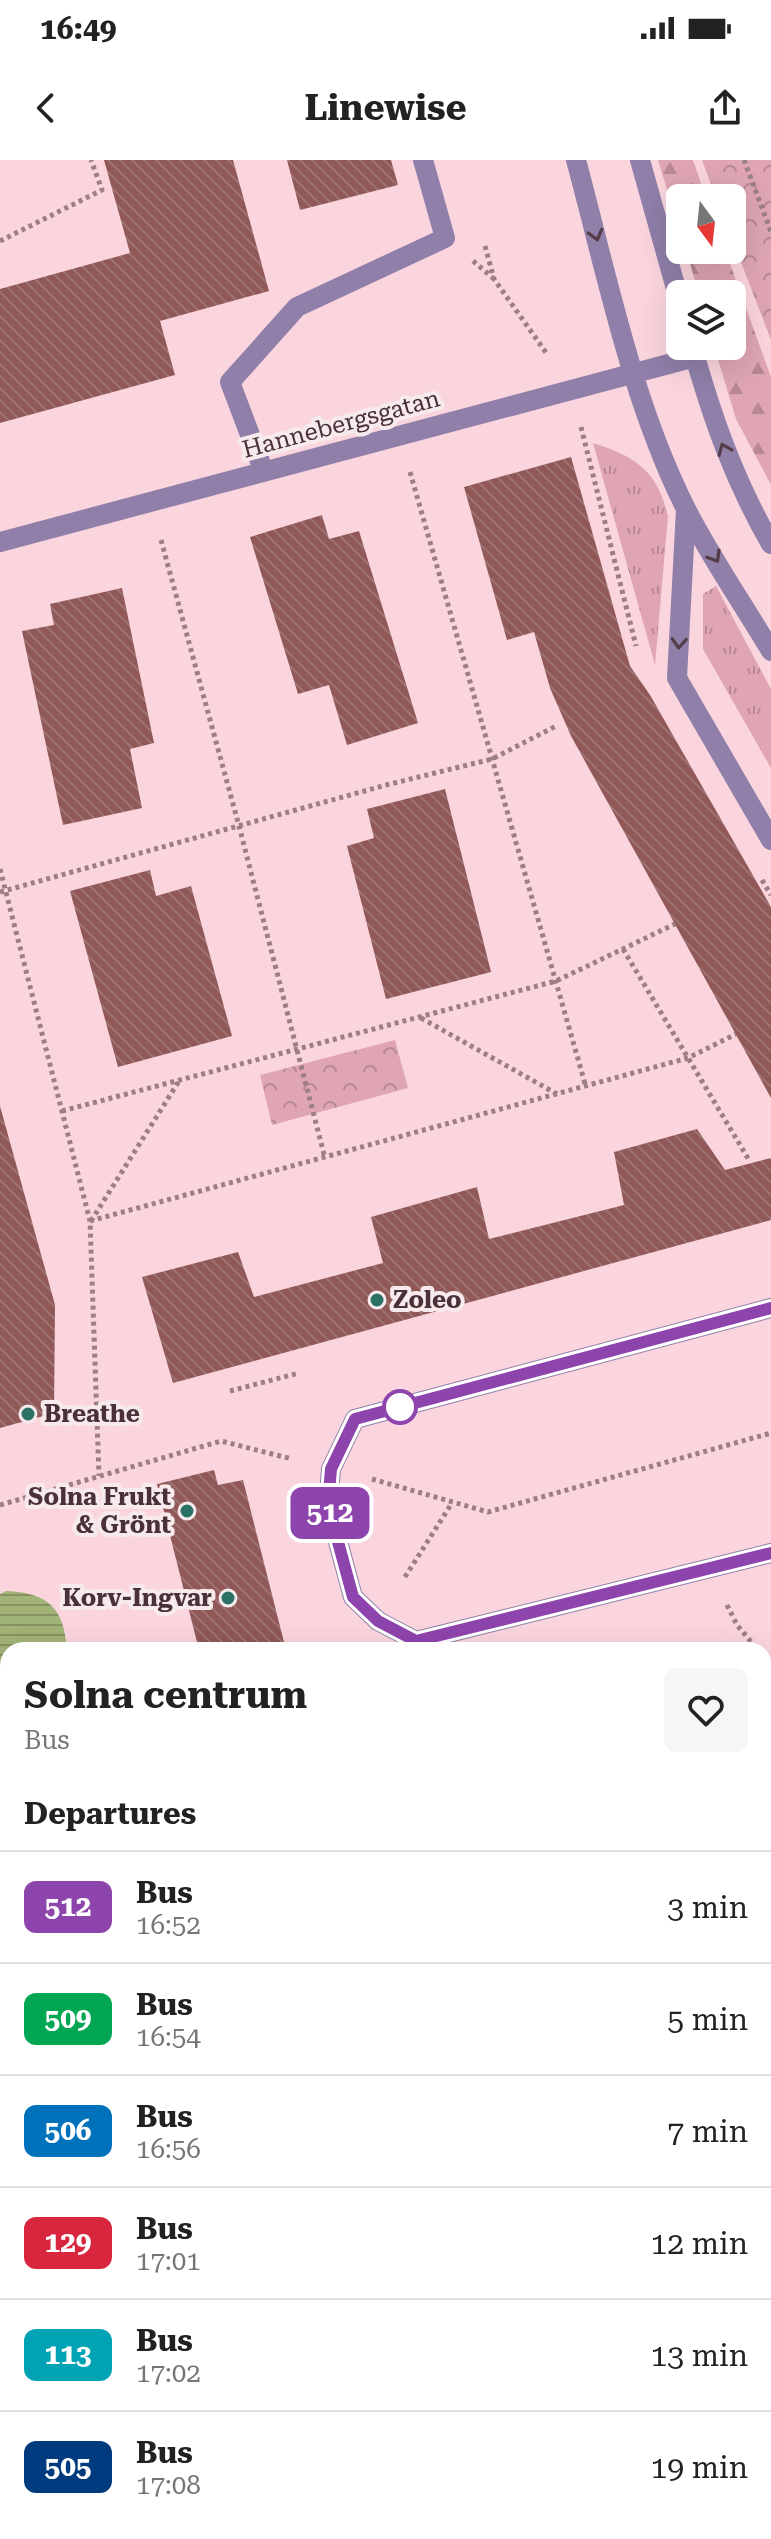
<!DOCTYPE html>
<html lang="en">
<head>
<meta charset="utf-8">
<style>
  :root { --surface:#fff; --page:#f6f6f6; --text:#222; --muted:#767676; --line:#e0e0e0 }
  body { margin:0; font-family:"Roboto Serif",serif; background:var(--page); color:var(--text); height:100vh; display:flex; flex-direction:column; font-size:30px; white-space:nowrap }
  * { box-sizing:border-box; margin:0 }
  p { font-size:26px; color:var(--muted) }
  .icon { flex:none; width:44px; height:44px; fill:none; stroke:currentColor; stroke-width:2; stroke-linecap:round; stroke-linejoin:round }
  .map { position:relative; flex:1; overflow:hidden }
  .panel { position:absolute; left:0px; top:1482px; width:772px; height:898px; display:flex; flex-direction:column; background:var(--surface); border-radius:24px 24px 0 0; box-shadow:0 8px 32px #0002 }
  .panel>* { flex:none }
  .badge { padding:0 16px; border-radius:12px; font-size:28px; line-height:52px }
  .needle { width:52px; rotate:165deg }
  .buttons { position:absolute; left:666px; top:24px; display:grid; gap:16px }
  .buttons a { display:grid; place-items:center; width:80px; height:80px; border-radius:12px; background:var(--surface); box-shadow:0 8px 32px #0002; font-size:40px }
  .map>.badge { position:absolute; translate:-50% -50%; box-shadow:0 0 0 4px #fff }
  h2 { padding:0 24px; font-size:30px; line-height:72px }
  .round { display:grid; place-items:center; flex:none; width:84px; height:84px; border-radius:12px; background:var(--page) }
  .headline { display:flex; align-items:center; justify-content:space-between; height:136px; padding:0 24px }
  h1 { font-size:38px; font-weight:700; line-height:60px }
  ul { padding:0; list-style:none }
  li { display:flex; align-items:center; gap:24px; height:112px; padding:0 24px; border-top:2px solid var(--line) }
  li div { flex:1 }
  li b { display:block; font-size:30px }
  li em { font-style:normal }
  li .badge { min-width:88px; font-weight:700; text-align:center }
  .status { display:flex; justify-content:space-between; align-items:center; height:56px; padding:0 40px; background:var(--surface); direction:ltr }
  .status svg { height:22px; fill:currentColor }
  header { display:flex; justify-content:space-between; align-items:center; height:104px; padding:0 24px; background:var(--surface); font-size:36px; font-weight:700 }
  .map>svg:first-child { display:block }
  .grass { fill:url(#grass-tufts) }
  .forest { fill:url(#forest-firs) }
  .park { fill:url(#park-crowns) }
  .water { fill:url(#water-rules) }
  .building { fill:url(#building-back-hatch) }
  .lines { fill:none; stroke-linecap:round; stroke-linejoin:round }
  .path { stroke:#9c7e85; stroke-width:5; stroke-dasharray:4 4; stroke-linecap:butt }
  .minor { stroke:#8f7fa9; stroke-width:20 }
  .oneway { stroke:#543d48 }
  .line-casing { stroke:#fff; stroke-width:18 }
  .line { stroke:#8e44ad; stroke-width:12 }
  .poi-dot { fill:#2b7166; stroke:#f7eaed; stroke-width:3 }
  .stop-dot { fill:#fff; stroke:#8e44ad; stroke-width:4 }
  .labels { text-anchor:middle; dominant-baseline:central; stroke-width:8; stroke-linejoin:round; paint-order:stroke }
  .street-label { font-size:24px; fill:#493137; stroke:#f7eaed }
  .poi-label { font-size:24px; font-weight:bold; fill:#493137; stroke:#f7eaed; text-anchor:start }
</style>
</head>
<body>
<div class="status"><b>16:49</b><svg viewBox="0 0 49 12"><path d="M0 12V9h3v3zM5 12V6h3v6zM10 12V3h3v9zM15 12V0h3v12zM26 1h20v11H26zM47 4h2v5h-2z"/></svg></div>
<header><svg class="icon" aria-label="back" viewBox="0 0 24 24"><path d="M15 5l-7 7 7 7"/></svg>Linewise<svg class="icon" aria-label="share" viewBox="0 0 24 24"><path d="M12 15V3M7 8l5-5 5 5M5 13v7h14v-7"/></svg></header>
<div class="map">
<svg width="771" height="2379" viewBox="0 0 771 2379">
  <defs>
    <pattern id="grass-tufts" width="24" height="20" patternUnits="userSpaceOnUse" patternTransform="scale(2)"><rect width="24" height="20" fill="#dfa5b4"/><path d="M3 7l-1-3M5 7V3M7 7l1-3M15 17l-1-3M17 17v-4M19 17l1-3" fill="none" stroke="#b78793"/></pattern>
    <pattern id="forest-firs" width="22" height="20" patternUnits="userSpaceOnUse" patternTransform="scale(2)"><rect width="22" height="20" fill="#dfa5b4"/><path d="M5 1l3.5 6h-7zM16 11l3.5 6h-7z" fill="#b78793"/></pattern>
    <pattern id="park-crowns" width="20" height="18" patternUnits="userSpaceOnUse" patternTransform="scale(2)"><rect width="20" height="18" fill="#dfa5b4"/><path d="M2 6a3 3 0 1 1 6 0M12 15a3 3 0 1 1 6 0" fill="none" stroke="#b78793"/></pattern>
    <pattern id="water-rules" width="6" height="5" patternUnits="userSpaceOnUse" patternTransform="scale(2)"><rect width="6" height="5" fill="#a2b377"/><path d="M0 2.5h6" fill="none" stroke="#869262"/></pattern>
    <pattern id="building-back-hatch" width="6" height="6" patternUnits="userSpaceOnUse" patternTransform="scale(2)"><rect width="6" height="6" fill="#905857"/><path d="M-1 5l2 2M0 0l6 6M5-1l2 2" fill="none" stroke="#9e7272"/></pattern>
  </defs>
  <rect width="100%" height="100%" fill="#fbd5de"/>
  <path class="grass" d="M 593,283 C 637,297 657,311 668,356 L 655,505 Z
    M 716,426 L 771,529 L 771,608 L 703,489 L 703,434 Z"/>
  <path class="forest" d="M 658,0 L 693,0 L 706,38 L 680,38 L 680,72 Z
    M 686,90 L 725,90 L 771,217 L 771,325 L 736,259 L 714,186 L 732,186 L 732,134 L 699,134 Z"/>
  <path class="park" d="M 702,0 L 771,0 L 771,180 L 732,79 L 732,38 L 716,38 Z
    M 395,880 L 408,928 L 272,965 L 260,915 Z
    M 771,1497 L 771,2379 L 112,2379 L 111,2372 L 764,2372 L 764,1499 Z
    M 8,1820 L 8,1897 L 0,1860 L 0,1823 Z"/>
  <path class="water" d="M 6,1431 C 48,1433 64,1447 67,1490 L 8,1490 L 8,1534 L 0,1531 L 0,1434 Z"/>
  <path class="building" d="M 104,0 L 233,0 L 269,131 L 160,161 L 175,215 L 0,263 L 0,129 L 130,93 Z
    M 287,0 L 391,0 L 398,25 L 300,50 Z
    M 571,297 L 630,506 L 650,535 L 771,747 L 771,938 L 571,576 L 550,528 L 534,472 L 507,480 L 464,327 Z
    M 322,355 L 329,379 L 359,371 L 418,563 L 347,585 L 329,525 L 298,534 L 250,377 Z
    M 122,428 L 154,583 L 130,589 L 142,648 L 63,665 L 22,471 L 54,465 L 50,444 Z
    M 445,629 L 491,812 L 386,839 L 347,686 L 374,678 L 367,649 Z
    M 150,710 L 156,736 L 191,726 L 232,876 L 118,907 L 70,731 Z
    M 0,946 L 55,1145 L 54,1253 L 0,1268 Z
    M 697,969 L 725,1010 L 771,998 L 771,1060 L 173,1223 L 142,1117 L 238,1092 L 254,1137 L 383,1103 L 371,1057 L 477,1027 L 489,1079 L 624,1045 L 614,992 Z
    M 214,1310 L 218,1325 L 243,1320 L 286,1490 L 199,1490 L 157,1324 Z
    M 0,2096 L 8,2126 L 8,2344 L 0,2346 Z"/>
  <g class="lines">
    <path class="path" d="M 744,0 L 771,72
      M 0,81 L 102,30 L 91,0
      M 485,86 L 494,119 L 547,194
      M 473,101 L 493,118
      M 581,267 L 636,486
      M 410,312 L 586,927
      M 161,380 L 239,666 L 325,998
      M 0,709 L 90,1061 L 99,1316
      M 762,720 L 771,735
      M 0,732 L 386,625 L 492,599 L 556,566
      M 623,789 L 749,1000
      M 421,858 L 557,934
      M 62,951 L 556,821 L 675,764
      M 90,1061 L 688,898 L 736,874
      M 91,1061 L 179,921
      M 230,1231 L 299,1213
      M 372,1319 L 488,1352 L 771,1273
      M 0,1345 L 221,1281 L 292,1299
      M 405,1417 L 452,1343
      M 727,1445 L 737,1465 L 758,1490
      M 764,1497 L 771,1506
      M 764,1895 L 771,1894
      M 764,1958 L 771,1971
      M 764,2367 L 771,2366
      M 189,2372 L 194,2379
      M 536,2372 L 543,2379
      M 525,2379 L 529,2372
      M 667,2379 L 722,2372"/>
    <path class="minor" d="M 576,0 C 607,115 632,242 686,349 C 711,398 743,444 771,491
      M 640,0 L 680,143
      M 692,186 C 712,257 734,320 771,384
      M 264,312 L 230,222 L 297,147 L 445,78 L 423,0
      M 686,349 L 677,518 L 771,680
      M 0,382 L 695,197
      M 771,1148 L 355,1259 L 331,1309 L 328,1345 L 353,1437 L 378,1461 L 416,1481 L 771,1393"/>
  </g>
  <defs><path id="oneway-chevron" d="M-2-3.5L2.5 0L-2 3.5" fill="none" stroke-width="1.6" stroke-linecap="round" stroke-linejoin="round" transform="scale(2)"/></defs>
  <g class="oneway">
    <use href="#oneway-chevron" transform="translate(596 75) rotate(75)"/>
    <use href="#oneway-chevron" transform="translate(724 289) rotate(-113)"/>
    <use href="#oneway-chevron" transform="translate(715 397) rotate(59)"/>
    <use href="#oneway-chevron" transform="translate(679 483) rotate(93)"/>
  </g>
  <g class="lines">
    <g class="line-casing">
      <path id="line" d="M 771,1148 L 355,1259 L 331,1309 L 328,1345 L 353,1437 L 378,1461 L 416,1481 L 771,1393"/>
    </g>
    <use href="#line" class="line"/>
  </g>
  <g class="poi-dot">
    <circle cx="377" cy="1140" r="8"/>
    <circle cx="28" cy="1254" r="8"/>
    <circle cx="187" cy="1351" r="8"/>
    <circle cx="228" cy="1438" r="8"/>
  </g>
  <circle class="stop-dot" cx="400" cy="1247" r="16"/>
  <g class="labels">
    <g class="street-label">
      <text transform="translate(341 264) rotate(-15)">Hannebergsgatan</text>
    </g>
    <g class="poi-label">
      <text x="393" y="1140">Zoleo</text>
      <text x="44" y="1254">Breathe</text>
      <text x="171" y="1337" text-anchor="end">Solna Frukt<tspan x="171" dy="28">&amp; Grönt</tspan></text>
      <text x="212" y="1438" text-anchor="end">Korv-Ingvar</text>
    </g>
  </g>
</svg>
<div class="buttons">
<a><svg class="needle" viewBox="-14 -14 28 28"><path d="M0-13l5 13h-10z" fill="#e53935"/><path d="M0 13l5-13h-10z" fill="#767676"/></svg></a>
<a><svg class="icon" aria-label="layers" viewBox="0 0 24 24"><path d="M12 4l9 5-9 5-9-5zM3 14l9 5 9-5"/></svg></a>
</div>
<b class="badge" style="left:330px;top:1353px;background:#8e44ad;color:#fff">512</b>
<section class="panel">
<div class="headline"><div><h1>Solna centrum</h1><p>Bus</p></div><a class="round"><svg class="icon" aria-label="heart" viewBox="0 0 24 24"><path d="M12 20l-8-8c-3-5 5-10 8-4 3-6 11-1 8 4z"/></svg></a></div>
<h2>Departures</h2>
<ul>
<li><span class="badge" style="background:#8e44ad;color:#fff">512</span><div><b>Bus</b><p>16:52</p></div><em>3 min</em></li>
<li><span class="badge" style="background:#00a651;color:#fff">509</span><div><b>Bus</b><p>16:54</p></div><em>5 min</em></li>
<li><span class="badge" style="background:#0072bc;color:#fff">506</span><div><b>Bus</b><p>16:56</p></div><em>7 min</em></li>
<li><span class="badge" style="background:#d7263d;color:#fff">129</span><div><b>Bus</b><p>17:01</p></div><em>12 min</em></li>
<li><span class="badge" style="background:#00a3b4;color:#fff">113</span><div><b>Bus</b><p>17:02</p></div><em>13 min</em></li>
<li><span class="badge" style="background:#003b80;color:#fff">505</span><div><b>Bus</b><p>17:08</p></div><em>19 min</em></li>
</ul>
</section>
</div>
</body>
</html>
